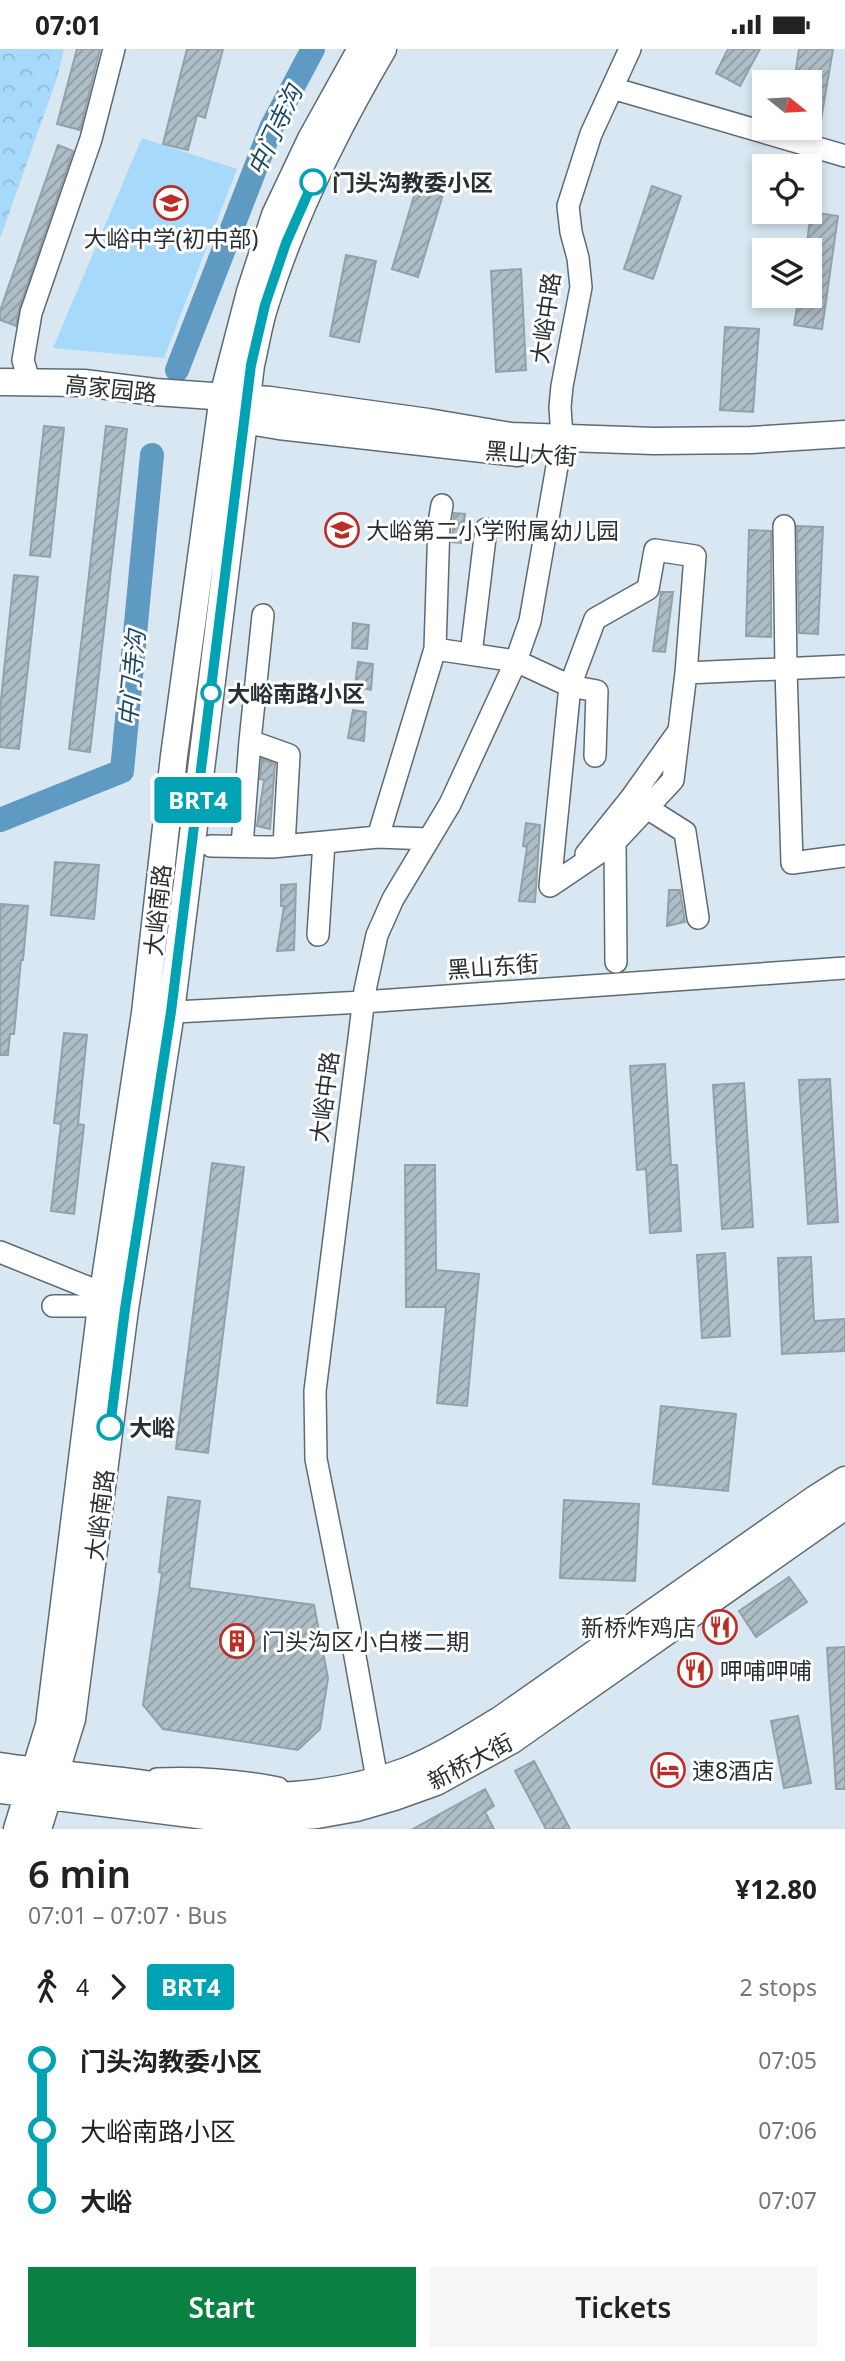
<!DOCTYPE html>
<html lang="en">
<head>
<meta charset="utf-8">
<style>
  :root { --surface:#fff; --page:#f6f6f6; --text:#222; --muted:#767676; --accent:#0b8043 }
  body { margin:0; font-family:"Noto Sans","Noto Sans SC",sans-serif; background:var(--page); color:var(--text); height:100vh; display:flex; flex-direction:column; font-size:26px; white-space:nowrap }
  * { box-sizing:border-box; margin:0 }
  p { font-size:23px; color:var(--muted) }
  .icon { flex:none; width:38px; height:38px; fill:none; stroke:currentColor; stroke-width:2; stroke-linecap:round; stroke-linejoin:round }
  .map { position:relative; height:1780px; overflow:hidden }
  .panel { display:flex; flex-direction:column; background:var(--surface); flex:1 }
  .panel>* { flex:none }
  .badge { padding:0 14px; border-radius:5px; font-size:24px; line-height:46px }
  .needle { width:46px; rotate:108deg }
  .tools { position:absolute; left:752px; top:21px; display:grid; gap:14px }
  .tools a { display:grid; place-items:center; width:70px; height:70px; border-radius:0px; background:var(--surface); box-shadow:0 4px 10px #0003; font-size:35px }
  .map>.badge { position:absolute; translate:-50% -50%; box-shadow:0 0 0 4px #fff }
  .legs { display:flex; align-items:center; gap:10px; height:77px; padding:0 28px; font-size:23px }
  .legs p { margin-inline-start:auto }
  .headline { display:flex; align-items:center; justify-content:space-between; height:119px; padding:0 28px }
  h1 { font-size:38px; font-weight:600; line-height:52px }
  .action { display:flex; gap:14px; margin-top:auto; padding:14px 28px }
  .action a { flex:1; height:80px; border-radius:0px; background:var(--accent); color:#fff; font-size:28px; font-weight:600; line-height:80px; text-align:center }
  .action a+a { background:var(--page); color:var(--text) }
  ul { padding:0 28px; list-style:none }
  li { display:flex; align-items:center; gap:24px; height:70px; font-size:26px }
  li i { display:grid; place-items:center; width:10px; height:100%; margin:0 9px; background:currentColor }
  li i::after { content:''; width:18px; height:18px; margin:-9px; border:5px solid; border-radius:50%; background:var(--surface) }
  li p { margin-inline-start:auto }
  li:first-child i { background:linear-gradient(#0000 50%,currentColor 0) }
  li:last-child i { background:linear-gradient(currentColor 50%,#0000 0) }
  .status { display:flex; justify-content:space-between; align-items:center; height:49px; padding:0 35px; background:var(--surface); direction:ltr }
  .status svg { height:19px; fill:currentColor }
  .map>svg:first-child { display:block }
  .forest { fill:url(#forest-crowns) }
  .park { fill:#a7d9fb }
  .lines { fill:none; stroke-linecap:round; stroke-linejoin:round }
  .river { stroke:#5e9ac1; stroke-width:24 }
  .building { fill:url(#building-hatch); stroke:#93a1aa; stroke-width:2 }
  .minor-casing { stroke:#5e6b74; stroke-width:24 }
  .major-casing { stroke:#5e6b74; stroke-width:29 }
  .minor { stroke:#fff; stroke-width:21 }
  .major { stroke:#fff; stroke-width:26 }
  .line-1-casing { stroke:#fff; stroke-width:16 }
  .line-1 { stroke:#00a3b4; stroke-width:10 }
  .stop-1-dot { fill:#fff; stroke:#00a3b4; stroke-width:3.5 }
  .labels { text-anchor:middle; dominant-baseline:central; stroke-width:6; stroke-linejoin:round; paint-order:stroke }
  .stop-label { font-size:23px; font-weight:bold; fill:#292f32; stroke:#fff; text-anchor:start }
  .poi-label { font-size:23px; fill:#292f32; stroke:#fff; text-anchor:start }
  .street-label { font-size:23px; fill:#292f32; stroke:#fff }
  .water-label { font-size:24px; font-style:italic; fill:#1b4a65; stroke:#fff }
</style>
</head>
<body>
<div class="status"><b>07:01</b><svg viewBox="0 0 49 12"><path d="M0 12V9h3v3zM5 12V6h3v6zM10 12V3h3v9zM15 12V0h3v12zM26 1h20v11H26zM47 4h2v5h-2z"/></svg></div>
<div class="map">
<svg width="845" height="1780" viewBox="0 0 845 1780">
  <defs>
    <pattern id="forest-crowns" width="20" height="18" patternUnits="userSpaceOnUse" patternTransform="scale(1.75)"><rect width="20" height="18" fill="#a7d9fb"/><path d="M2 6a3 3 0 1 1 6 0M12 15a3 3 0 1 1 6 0" fill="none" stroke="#90bbd8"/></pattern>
    <pattern id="building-hatch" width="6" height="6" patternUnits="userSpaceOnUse" patternTransform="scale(1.75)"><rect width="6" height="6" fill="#aebdc6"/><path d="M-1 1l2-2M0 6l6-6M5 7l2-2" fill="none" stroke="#8e9aa1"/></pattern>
  </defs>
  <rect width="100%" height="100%" fill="#d8e7f1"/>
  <path class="forest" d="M 0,0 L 64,0 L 57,29 L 0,190 Z"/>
  <path class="park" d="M 142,89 L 237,120 L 164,309 L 53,299 Z"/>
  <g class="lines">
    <path class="river" d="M 177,321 L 271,79 L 313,0
      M 0,771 L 122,722 L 152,406"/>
  </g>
  <path class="building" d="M 77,0 L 100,0 L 80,81 L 57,75 Z
    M 187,0 L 223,0 L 205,69 L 197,66 L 188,101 L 163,95 Z
    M 728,0 L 760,0 L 740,37 L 716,24 Z
    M 799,0 L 833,0 L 821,71 L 810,69 L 810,33 L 794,33 Z
    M 58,96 L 73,102 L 19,260 L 16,277 L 0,271 L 0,262 Z
    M 421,124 L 447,132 L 418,228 L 392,220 Z
    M 652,137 L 681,147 L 653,230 L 624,220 Z
    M 811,163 L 838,167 L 822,280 L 794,276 L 799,247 L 810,247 L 810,201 L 806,201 Z
    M 346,206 L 376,212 L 359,293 L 330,287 Z
    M 521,220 L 526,321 L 496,323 L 491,222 Z
    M 725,278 L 759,280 L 753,363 L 720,361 Z
    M 44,377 L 64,379 L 50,508 L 30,506 Z
    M 106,377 L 127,380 L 90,703 L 69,700 Z
    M 454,464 L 465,465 L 461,494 L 452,493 Z
    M 797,477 L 823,478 L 818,585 L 799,584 Z
    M 749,481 L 771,482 L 771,588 L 746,587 Z
    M 14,526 L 38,528 L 19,700 L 0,698 L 0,660 Z
    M 661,543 L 673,543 L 665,603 L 653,602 Z
    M 353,574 L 369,576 L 367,600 L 352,599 Z
    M 358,613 L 373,615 L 371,641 L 355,637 Z
    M 353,661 L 366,663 L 364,692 L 348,689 Z
    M 262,710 L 275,715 L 270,780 L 257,777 L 264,731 L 260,730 Z
    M 526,774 L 540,776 L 535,853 L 519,852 L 527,798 L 523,797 Z
    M 55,813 L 99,816 L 94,870 L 51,866 Z
    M 296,835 L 294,901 L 277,902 L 284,857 L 281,857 L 281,836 Z
    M 669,841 L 680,841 L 685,873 L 667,877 Z
    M 0,855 L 28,857 L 23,911 L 21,911 L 14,985 L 10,985 L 8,1006 L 0,1006 Z
    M 64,984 L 87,986 L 78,1075 L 84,1076 L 74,1165 L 51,1162 L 61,1075 L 54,1074 Z
    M 665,1015 L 671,1116 L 677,1116 L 681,1182 L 650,1184 L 646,1120 L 637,1121 L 630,1017 Z
    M 830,1030 L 838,1173 L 808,1175 L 799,1031 Z
    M 744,1034 L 753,1178 L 722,1180 L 713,1036 Z
    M 212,1114 L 244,1118 L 208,1404 L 176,1400 Z
    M 405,1116 L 435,1116 L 436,1221 L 479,1225 L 467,1357 L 437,1354 L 446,1258 L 406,1258 Z
    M 725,1204 L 730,1287 L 702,1289 L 697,1206 Z
    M 811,1208 L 814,1272 L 845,1270 L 845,1302 L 782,1305 L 778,1209 Z
    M 661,1357 L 736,1365 L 728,1442 L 653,1435 Z
    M 168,1448 L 200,1452 L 189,1539 L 314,1556 L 328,1629 L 320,1680 L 298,1701 L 163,1680 L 143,1656 L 162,1524 L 159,1523 Z
    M 564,1451 L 639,1455 L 635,1532 L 560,1529 Z
    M 789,1528 L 807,1553 L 756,1588 L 739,1562 Z
    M 845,1598 L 845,1740 L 836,1740 L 827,1599 Z
    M 798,1667 L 811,1734 L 784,1739 L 771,1672 Z
    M 534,1712 L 570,1780 L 546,1780 L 515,1722 Z
    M 485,1740 L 494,1757 L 485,1763 L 494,1780 L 413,1780 Z"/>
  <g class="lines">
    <g class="minor-casing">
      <path id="minor" d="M 612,39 L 845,107
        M 29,332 L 23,311 L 31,264 L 91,90 L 114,0
        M 562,389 L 560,358 L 562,337 L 581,238 L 578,209 L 571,183 L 568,157 L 591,85 L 630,0
        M 442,456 L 439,474 L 435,600 L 516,612 L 570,637 L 597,642 L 595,707
        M 784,477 L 786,620 L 792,814 L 845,807
        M 471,605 L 486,480
        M 686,624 L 673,731 L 615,793 L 550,837 L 570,637 L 595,570 L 648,540 L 655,501 L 695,507 L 686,624 L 845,617
        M 250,692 L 263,566
        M 636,752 L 685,783 L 698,869
        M 378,788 L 429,790
        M 615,793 L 616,913
        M 211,797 L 272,798 L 378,788 L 435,600
        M 242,797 L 250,692 L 289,706 L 284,797
        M 586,805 L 631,749 L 678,683
        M 318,886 L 324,793
        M 156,964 L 363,953 L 845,919
        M 0,1203 L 102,1244
        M 53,1257 L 101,1257 L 116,1259
        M 157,1730 C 199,1728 237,1731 278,1739
        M 377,1730 L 353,1596 L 316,1410 L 315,1342 L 365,941 L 377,886 L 393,850 L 450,755 L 516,612 L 530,572 L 559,406"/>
    </g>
    <g class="major-casing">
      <path id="major" d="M 0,333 L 84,334 L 155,343 L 270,351 L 428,373 L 511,387 L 654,392 L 751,391 L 845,385
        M 226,368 L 279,377 L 518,404
        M 0,1717 C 40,1723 81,1727 122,1732 C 152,1735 182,1743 212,1745 C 277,1751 344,1745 406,1722 C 439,1709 470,1689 500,1671 L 815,1450 L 845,1431
        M 0,1741 L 206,1767 L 270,1770 L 317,1766 L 356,1759 L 394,1748 L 436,1733 L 512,1691 L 845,1457
        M 17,1780 L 49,1676 L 101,1257 L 145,964 L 174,707 L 223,347 L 250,243 L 275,166 L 311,90 L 361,0
        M 38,1780 L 72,1670 L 125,1260 L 171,963 L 251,316 C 256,295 259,273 266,253 C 294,164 336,80 383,0"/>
    </g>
    <use href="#minor" class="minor"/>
    <use href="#major" class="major"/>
  </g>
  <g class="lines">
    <g class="line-1-casing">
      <path id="line-1" d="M 110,1378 L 125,1260 L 171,963 L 251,316 L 265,256 L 286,194 L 313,133"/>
    </g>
    <use href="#line-1" class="line-1"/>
  </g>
  <defs>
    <g id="school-ring" transform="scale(1.75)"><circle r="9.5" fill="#fff" stroke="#bc2d26" stroke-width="1.5"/><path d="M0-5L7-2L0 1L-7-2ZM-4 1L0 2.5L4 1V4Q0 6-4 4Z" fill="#bc2d26"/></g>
    <g id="restaurant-ring" transform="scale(1.75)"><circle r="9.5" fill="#fff" stroke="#bc2d26" stroke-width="1.5"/><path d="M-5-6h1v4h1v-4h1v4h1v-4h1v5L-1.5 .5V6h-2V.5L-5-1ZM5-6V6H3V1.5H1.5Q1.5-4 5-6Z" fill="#bc2d26"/></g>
    <g id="building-ring" transform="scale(1.75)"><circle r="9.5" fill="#fff" stroke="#bc2d26" stroke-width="1.5"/><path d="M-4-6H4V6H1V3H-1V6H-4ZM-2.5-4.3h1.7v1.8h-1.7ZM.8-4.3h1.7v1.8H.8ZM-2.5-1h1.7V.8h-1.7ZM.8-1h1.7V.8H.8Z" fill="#bc2d26"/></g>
    <g id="hotel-ring" transform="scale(1.75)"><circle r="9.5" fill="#fff" stroke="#bc2d26" stroke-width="1.5"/><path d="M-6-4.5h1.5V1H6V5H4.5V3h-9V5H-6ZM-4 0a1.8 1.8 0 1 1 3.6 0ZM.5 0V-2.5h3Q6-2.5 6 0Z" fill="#bc2d26"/></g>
  </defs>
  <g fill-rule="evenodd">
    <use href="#school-ring" x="171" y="154"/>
    <use href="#school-ring" x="342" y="481"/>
    <use href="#restaurant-ring" x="720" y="1578"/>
    <use href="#building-ring" x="237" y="1592"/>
    <use href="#restaurant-ring" x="695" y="1621"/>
    <use href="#hotel-ring" x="668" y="1721"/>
  </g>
  <g class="stop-1-dot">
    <circle cx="313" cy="133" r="12"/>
    <circle cx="211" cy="644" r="9"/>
    <circle cx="110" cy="1378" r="12"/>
  </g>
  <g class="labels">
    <g class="stop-label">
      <text x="332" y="133">门头沟教委小区</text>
      <text x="227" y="644">大峪南路小区</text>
      <text x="129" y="1378">大峪</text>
    </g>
    <g class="poi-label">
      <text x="171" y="189" text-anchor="middle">大峪中学(初中部)</text>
      <text x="366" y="481">大峪第二小学附属幼儿园</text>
      <text x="696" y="1578" text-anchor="end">新桥炸鸡店</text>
      <text x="262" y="1592">门头沟区小白楼二期</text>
      <text x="720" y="1621">呷哺呷哺</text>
      <text x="692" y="1721">速8酒店</text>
    </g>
    <g class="street-label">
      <text transform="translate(545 269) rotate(-82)">大峪中路</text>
      <text transform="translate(111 339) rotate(6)">高家园路</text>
      <text transform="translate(531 404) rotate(4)">黑山大街</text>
      <text transform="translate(157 861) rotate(-84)">大峪南路</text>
      <text transform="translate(493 917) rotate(-4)">黑山东街</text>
      <text transform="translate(324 1048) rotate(-83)">大峪中路</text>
      <text transform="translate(99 1466) rotate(-83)">大峪南路</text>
      <text transform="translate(470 1712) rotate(-28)">新桥大街</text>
    </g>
    <g class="water-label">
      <text transform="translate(274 81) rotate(-65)">中门寺沟</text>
      <text transform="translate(131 629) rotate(-85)">中门寺沟</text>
    </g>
  </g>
</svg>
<div class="tools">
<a><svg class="needle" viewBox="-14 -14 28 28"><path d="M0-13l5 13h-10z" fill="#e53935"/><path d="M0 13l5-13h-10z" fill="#767676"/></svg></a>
<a><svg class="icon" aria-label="locate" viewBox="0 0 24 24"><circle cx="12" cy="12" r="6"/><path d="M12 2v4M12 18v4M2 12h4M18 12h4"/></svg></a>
<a><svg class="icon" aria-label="layers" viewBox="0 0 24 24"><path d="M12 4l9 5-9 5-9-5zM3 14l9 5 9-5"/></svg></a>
</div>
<b class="badge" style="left:198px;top:751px;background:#00a3b4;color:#fff">BRT4</b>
</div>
<section class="panel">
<div class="headline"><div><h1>6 min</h1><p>07:01 – 07:07 · Bus</p></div><b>¥12.80</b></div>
<div class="legs"><svg class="icon" aria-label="walk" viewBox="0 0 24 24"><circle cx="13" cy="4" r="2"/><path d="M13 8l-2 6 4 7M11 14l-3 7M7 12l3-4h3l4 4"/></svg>4<svg class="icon" aria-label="forward" viewBox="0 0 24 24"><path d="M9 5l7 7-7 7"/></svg><b class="badge" style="background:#00a3b4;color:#fff">BRT4</b><p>2 stops</p></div>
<ul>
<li><i style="color:#00a3b4"></i><b>门头沟教委小区</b><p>07:05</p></li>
<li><i style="color:#00a3b4"></i><span>大峪南路小区</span><p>07:06</p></li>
<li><i style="color:#00a3b4"></i><b>大峪</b><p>07:07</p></li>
</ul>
<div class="action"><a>Start</a><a>Tickets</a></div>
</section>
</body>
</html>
